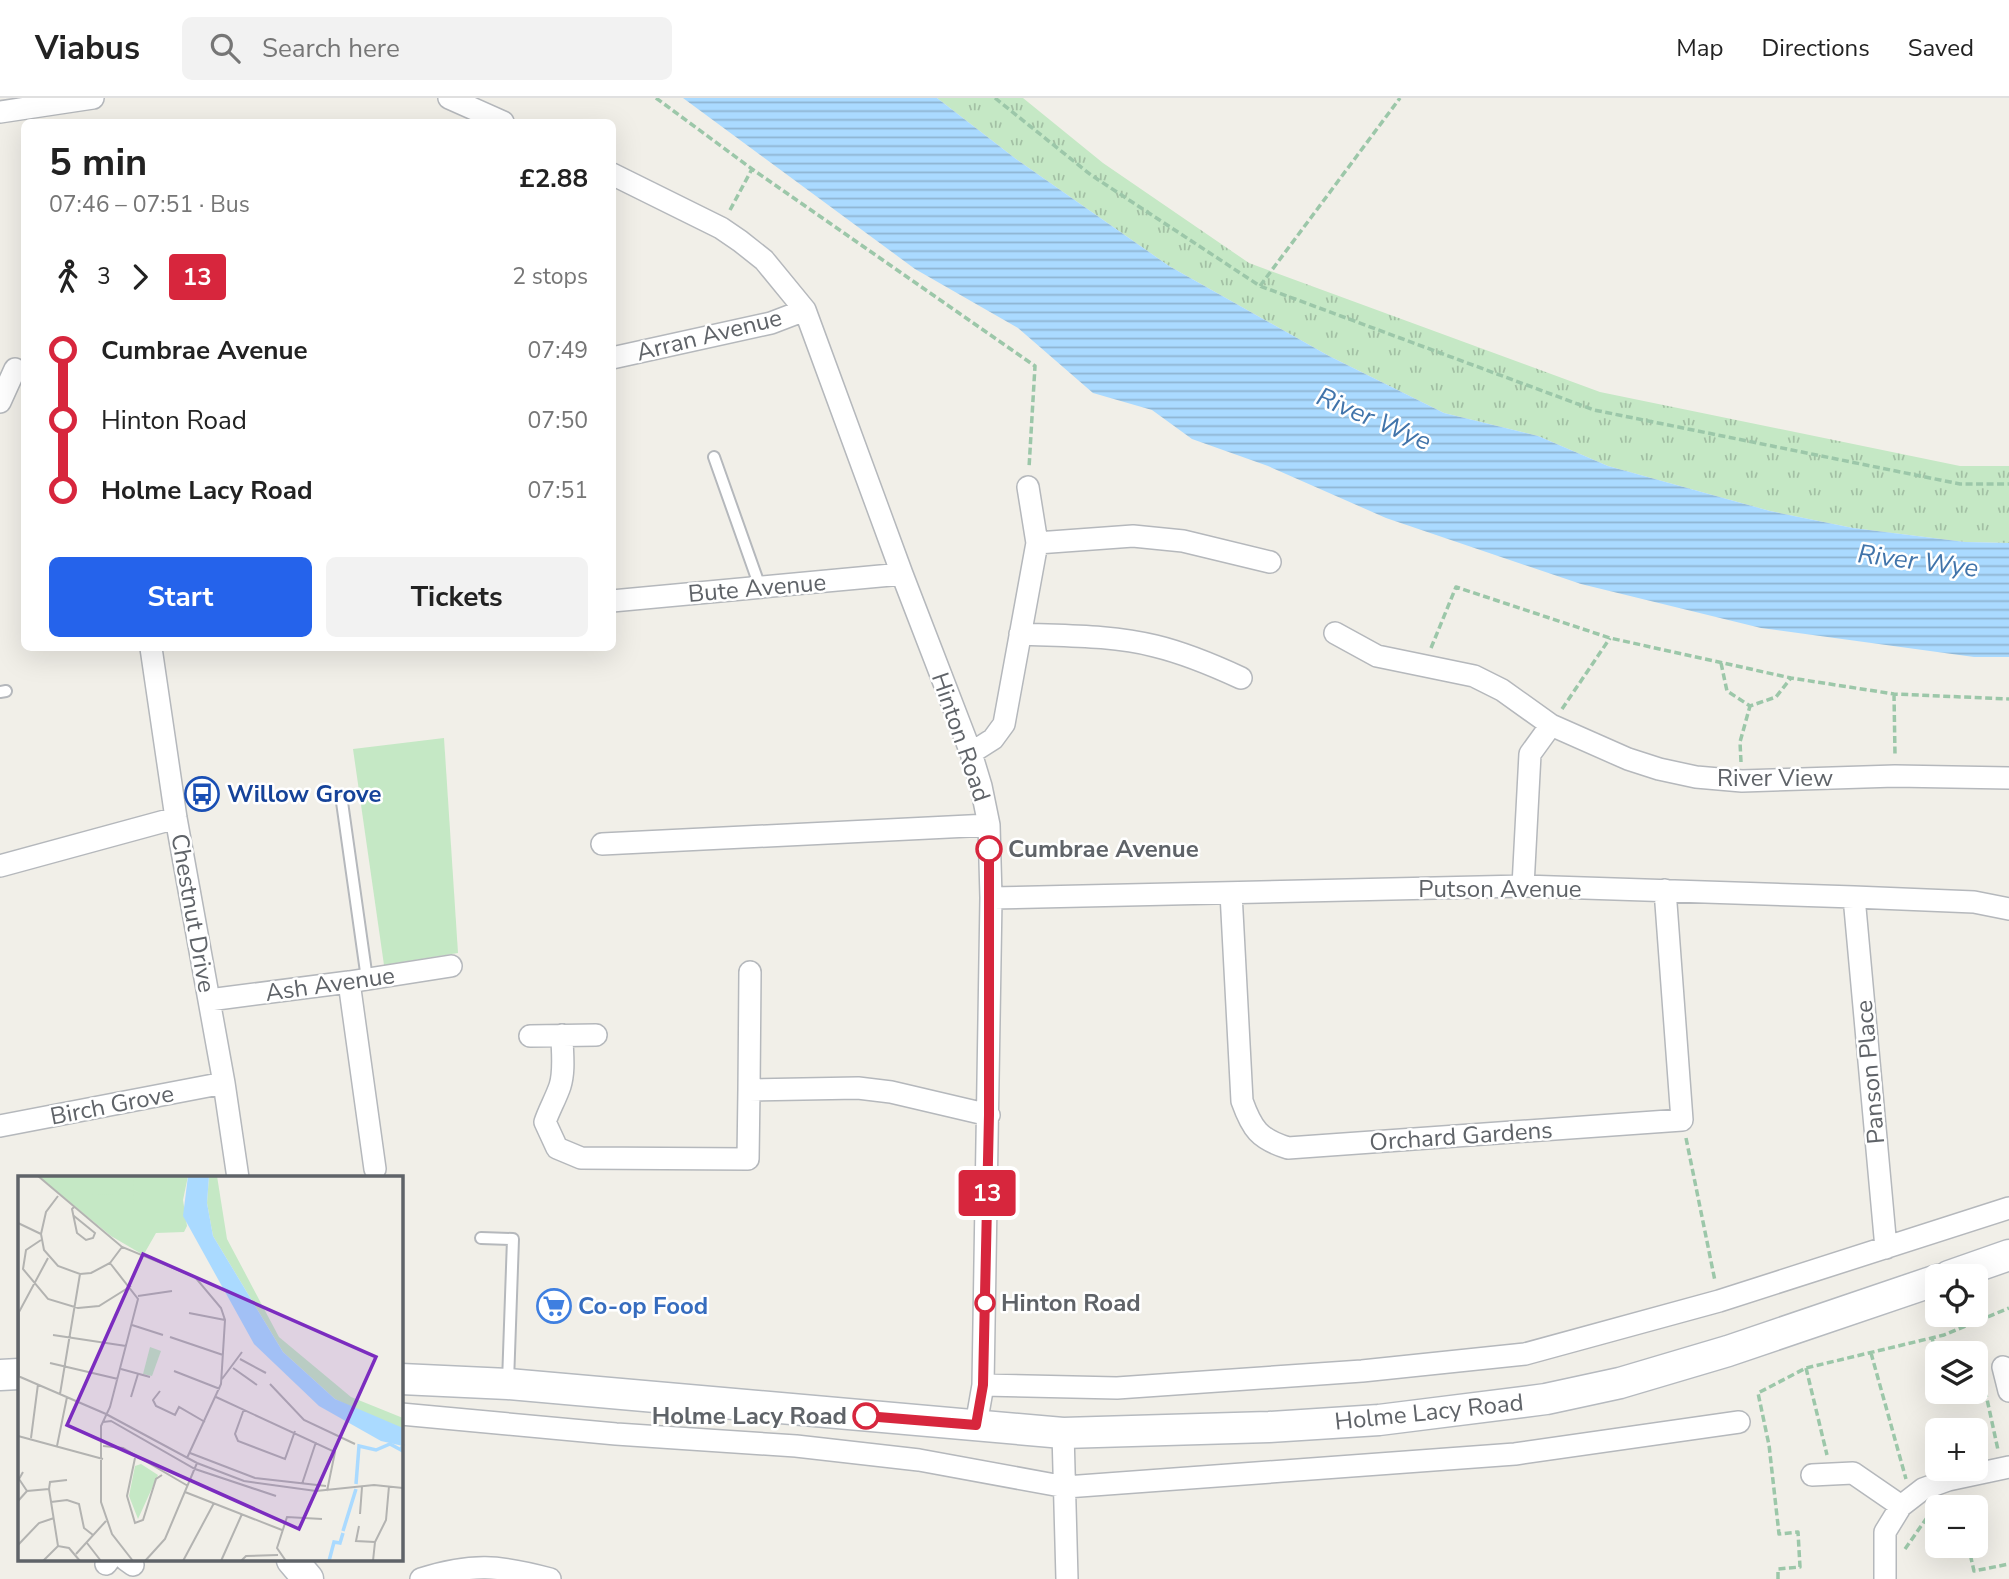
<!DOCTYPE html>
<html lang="en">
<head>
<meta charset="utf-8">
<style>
  :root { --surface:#fff; --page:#f2f2f2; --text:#222; --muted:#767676; --line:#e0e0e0; --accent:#2563eb }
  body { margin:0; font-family:"Nunito Sans",sans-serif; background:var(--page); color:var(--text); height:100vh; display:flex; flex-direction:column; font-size:26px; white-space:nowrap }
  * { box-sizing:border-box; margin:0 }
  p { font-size:23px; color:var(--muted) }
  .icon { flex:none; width:38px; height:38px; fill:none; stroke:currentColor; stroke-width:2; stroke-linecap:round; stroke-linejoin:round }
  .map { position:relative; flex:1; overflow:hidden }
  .panel { position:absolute; left:21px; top:21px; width:595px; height:532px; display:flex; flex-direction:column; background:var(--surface); border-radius:10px; box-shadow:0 7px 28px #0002 }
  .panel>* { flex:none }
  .badge { padding:0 14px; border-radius:5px; font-size:24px; line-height:46px }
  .buttons { position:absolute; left:1925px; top:1166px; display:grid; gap:14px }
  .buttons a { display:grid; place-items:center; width:63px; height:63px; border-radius:10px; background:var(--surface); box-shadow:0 7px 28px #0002; font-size:35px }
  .map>.badge { position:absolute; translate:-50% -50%; box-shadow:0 0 0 4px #fff }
  .legs { display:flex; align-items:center; gap:10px; height:77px; padding:0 28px; font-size:23px }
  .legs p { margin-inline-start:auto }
  .headline { display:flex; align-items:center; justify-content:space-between; height:119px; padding:0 28px }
  h1 { font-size:38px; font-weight:700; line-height:52px }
  .button { display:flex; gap:14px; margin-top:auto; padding:14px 28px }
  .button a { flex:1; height:80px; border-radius:10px; background:var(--accent); color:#fff; font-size:28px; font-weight:700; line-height:80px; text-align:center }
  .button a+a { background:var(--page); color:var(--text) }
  ul { padding:0 28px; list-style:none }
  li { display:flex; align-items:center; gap:24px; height:70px; font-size:26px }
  li i { display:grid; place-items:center; width:10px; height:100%; margin:0 9px; background:currentColor }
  li i::after { content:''; width:18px; height:18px; margin:-9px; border:5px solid; border-radius:50%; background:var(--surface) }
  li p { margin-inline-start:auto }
  li:first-child i { background:linear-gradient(#0000 50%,currentColor 0) }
  li:last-child i { background:linear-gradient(currentColor 50%,#0000 0) }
  header { display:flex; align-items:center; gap:42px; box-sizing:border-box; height:98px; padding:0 35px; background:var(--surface); border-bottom:2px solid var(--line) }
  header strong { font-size:33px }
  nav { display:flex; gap:38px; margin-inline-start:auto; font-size:24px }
  .search { width:490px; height:63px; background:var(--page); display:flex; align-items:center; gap:18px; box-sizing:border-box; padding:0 24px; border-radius:10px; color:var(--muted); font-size:26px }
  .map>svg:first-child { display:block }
  .grass { fill:url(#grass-tufts) }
  .garden { fill:#c5e8c5 }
  .water { fill:url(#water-rules) }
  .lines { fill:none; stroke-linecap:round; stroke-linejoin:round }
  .lane-casing { stroke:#b5b8bc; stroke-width:14 }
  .street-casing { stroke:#b5b8bc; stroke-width:24 }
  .secondary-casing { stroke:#b6babf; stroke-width:33 }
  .path { stroke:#9cc7a9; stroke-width:3.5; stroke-dasharray:7 3.5; stroke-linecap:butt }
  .lane { stroke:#fff; stroke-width:10 }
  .street { stroke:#fff; stroke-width:21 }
  .secondary { stroke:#fff; stroke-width:30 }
  .line-1-casing { stroke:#fff; stroke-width:16 }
  .line-1 { stroke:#d7263d; stroke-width:10 }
  .stop-1-dot { fill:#fff; stroke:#d7263d; stroke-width:3.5 }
  .labels { text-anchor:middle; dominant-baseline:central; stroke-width:5; stroke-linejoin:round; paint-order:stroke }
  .street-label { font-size:24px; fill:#5f6368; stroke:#fff }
  .transit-label { font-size:24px; font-weight:bold; fill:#164399; stroke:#fff; text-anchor:start }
  .stop-label { font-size:24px; font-weight:bold; fill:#5f6368; stroke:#fff; text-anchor:start }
  .shop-label { font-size:24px; font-weight:bold; fill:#366cbe; stroke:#fff; text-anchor:start }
  .water-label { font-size:26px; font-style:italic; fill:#4174aa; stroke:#fff }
  .inset-river { fill:none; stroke:#aadaff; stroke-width:3.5 }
  .inset-road { fill:none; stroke:#b3b3b1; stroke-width:2 }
  .view { fill:#7b2cbf; fill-opacity:0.15; stroke:#7b2cbf; stroke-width:3.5 }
  .inset-edge { fill:none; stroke:#5f6368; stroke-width:3.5 }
</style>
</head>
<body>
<header>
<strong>Viabus</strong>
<div class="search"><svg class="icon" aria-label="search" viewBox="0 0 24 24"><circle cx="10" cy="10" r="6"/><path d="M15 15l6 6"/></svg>Search here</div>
<nav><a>Map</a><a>Directions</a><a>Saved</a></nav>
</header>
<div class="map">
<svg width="2009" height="1481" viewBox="0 0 2009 1481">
  <defs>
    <pattern id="grass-tufts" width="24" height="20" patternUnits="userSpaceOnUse" patternTransform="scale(1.75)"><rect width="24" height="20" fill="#c5e8c5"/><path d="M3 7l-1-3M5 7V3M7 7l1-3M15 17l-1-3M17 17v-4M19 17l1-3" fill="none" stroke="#a3c0a4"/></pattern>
    <pattern id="water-rules" width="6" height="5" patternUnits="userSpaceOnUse" patternTransform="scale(1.75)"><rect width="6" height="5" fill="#aadaff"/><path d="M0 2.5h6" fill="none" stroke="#8eb4d2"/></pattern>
  </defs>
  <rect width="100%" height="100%" fill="#f1efe8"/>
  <path class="grass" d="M 937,0 L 1023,0 L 1103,65 L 1249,165 L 1600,294 L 1960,368 L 2009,368 L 2009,445 L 1965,444 L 1853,430 L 1770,413 L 1608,368 L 1538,338 L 1444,315 L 1329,258 L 1169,168 L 1016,61 Z"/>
  <path class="garden" d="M 444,640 L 458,855 L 384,867 L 353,651 Z"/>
  <path class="water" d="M 683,0 L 937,0 L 1016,61 L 1169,168 L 1329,258 L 1444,315 L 1538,338 L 1608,368 L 1770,413 L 1853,430 L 1965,444 L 2009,445 L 2009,559 L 1974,559 L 1761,530 L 1581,486 L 1386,420 L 1268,368 L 1192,341 L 1152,312 L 1093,295 L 1018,230 L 915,171 Z"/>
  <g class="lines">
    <g class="lane-casing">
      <path id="lane" d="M 714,359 L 760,489
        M 0,594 L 6,593
        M 342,704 L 367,881
        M 481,1140 L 513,1141 L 508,1284"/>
    </g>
    <g class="street-casing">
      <path id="street" d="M 449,0 L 503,24
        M 0,14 L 93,0
        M 612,76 L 721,130 L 740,143 L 764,162 L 805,212 L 902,476 L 971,655 L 981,688 L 989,727 L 991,800 L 983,1287 L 976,1327
        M 612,260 L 771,225 L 805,212
        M 0,304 L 15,271
        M 1037,445 L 1133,438 L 1183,443 L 1270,464
        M 612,503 L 902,476
        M 1335,535 L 1377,558 L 1474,578 L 1502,592 L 1551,627 L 1628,661 L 1659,671 L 1696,679 L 1742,683 L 1895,678 L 2009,680
        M 1020,536 C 1064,538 1112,537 1155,548 C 1184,555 1213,567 1241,580
        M 151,550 L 176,720 L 224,985 L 238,1080
        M 971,655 L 993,641 L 1004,626 L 1037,445 L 1028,389
        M 602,746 L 989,727
        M 0,768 L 176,720
        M 1523,788 L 1530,656 L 1551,627
        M 1231,795 L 1242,1003 C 1252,1031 1259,1041 1288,1050 L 1682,1022 L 1665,792
        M 1854,799 L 1886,1150
        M 991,800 L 1523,788 L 1854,799 L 1974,804 L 2009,811
        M 349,884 L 375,1071
        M 209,902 L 349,884 L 451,868
        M 562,937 C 562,954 565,972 560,988 C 556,1000 549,1012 545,1024 L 557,1050 L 581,1060 L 748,1061 L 749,992 L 858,990 L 891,994 L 989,1017
        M 530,938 L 596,937
        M 749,992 L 750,874
        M 0,1028 L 224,985
        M 2003,1269 L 2009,1293
        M 983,1287 L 1117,1290 L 1362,1273 L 1525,1256 L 1719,1203 L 2009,1110
        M 401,1316 L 616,1336 L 796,1348 L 919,1362 L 1066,1389 L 1515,1356 L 1739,1324
        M 1063,1335 L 1067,1481
        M 1812,1377 L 1853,1375 L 1901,1408
        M 126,1462 L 133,1467
        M 106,1466 L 109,1462
        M 421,1481 C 471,1465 499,1467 550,1481
        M 1885,1481 L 1885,1434 L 1901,1408 L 1923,1391 L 1948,1382 L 2009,1369"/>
    </g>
    <g class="secondary-casing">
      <path id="secondary" d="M 1949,1178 L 2009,1157
        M 0,1277 L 19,1276
        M 401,1281 L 508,1286 L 1063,1335 L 1269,1329 L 1379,1322 L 1546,1301 L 1620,1285 L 1728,1253 L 1937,1182
        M 292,1462 L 308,1481"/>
    </g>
    <path class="path" d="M 656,0 L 752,71 L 1035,268 L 1029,370
      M 995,0 L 1091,77 L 1260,188 L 1594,312 L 1960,386 L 2009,386
      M 730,112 L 752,71
      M 1260,188 L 1400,0
      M 1431,550 L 1456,489 L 1610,540 L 1791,580 L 1894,596 L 2009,601
      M 1721,565 L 1727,593 L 1750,608 L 1776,599 L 1791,580
      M 1894,596 L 1895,657
      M 1562,611 L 1610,540
      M 1741,664 L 1740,644 L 1750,608
      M 1686,1040 L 1715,1183
      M 1932,1240 L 1937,1259
      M 1871,1255 L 1906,1381
      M 1806,1270 L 1827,1357
      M 1976,1280 L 1982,1278 L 1998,1352
      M 1939,1409 L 1958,1405
      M 1968,1447 L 1974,1473 L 2009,1466
      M 1905,1451 L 1933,1411
      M 1778,1481 L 1778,1471 L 1800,1469 L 1798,1434 L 1779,1436 L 1769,1347 L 1758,1295 L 1806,1270 L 1944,1237 L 2009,1210"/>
    <use href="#lane" class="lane"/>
    <use href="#street" class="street"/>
    <use href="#secondary" class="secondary"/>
  </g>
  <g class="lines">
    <g class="line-1-casing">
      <path id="line-1" d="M 866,1318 L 976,1327 L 983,1287 L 989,1017 L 989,751"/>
    </g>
    <use href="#line-1" class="line-1"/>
  </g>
  <defs>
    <g id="bus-ring" transform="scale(1.75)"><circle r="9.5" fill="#fff" stroke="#1a4fb4" stroke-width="1.5"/><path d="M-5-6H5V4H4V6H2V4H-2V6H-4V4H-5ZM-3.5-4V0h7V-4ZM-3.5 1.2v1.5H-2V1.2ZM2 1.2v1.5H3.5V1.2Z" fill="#1a4fb4"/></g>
    <g id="supermarket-ring" transform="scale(1.75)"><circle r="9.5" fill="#fff" stroke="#3f7fe0" stroke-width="1.5"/><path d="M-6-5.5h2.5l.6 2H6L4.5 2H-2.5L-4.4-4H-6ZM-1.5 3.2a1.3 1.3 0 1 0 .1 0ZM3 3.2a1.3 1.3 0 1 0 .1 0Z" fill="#3f7fe0"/></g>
  </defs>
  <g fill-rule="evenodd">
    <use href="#bus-ring" x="202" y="696"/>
    <use href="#supermarket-ring" x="554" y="1208"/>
  </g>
  <g class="stop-1-dot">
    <circle cx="989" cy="751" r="12"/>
    <circle cx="985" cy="1205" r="9"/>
    <circle cx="866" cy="1318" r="12"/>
  </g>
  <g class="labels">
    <g class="street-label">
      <text transform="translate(709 237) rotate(-14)">Arran Avenue</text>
      <text transform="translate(757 490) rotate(-5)">Bute Avenue</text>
      <text transform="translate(961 639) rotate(71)">Hinton Road</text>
      <text x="1775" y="680">River View</text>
      <text x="1500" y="791">Putson Avenue</text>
      <text transform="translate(193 815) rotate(80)">Chestnut Drive</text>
      <text transform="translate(330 886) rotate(-8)">Ash Avenue</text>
      <text transform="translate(1870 974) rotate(-95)">Panson Place</text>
      <text transform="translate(112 1007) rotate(-11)">Birch Grove</text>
      <text transform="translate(1461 1038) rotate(-4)">Orchard Gardens</text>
      <text transform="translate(1429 1314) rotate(-6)">Holme Lacy Road</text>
    </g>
    <g class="transit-label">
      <text x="227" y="696">Willow Grove</text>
    </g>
    <g class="stop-label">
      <text x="1008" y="751">Cumbrae Avenue</text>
      <text x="1001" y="1205">Hinton Road</text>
      <text x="847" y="1318" text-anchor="end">Holme Lacy Road</text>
    </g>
    <g class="shop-label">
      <text x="578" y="1208">Co-op Food</text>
    </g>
    <g class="water-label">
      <text transform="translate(1374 321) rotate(23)">River Wye</text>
      <text transform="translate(1918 463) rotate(7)">River Wye</text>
    </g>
  </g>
  <g transform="translate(18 1078)">
    <rect width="385" height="385" fill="#f1efe8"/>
    <path d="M 191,0 L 199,0 L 209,63 L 261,161 L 333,221 L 385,242 L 385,252 L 363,247 L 317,223 L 265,176 L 195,60 L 189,27 ZM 123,288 L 140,299 L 120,343 L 111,320 L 117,290 Z" fill="#c5e8c5"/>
    <path d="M 20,0 L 170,0 L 165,24 L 169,50 L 166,56 L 138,57 L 126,78 L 122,77 L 93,60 Z" fill="#c5e8c5"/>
    <path d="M 68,0 L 107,0 L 107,18 L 68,19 ZM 115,0 L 138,0 L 138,33 L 116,33 ZM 132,171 L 143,175 L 134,200 L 125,198 Z" fill="#c5e8c5"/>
    <path d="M 170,0 L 191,0 L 189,27 L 195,60 L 265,176 L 317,223 L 385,252 L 385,270 L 363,265 L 301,230 L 236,168 L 165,40 Z" fill="#aadaff"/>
    <path class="inset-river" d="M 338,308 L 341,270 L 358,274 L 372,268 L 383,274 L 385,268M 325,355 L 338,313M 311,385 L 316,366 L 322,367 L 325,357"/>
    <path class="inset-road" d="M 20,0 L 104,71 L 177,101 L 203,132 L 207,144 L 203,208 L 169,282M 40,20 L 28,36 L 23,58 L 26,74 L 40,90 L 62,98 L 73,97 L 92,87 L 104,71M 56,31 L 54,33 L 59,57 L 68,64 L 75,62 L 77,57 L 56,40M 0,47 L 23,58M 23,64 L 8,74 L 5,93 L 30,123 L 60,132 L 81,130 L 113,110M 92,87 L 120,123 L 92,231 L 83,250 L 83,326 L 94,358 L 115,385M 120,120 L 154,115M 171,137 L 207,144M 114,149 L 145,159M 35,159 L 108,170M 152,161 L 205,179M 222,183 L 248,197M 32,187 L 100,203M 215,192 L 239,209M 103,193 L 132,201M 156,195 L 202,213M 0,200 L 88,238 L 179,287 L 226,305 L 298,315 L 356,309 L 385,312M 1,200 L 1,136 L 30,82M 204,203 L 224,176M 252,208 L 286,244 L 337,268M 142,215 L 135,224 L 138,230 L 157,239 L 161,231 L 187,246M 42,218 L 62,98M 113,221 L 120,198M 198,221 L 317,276 L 309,315M 226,233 L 217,258 L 220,265 L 267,283 L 277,255M 85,246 L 93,245 L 177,293 L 258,320M 0,260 L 85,283M 13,262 L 20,208M 39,270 L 49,221M 85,270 L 105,272 L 170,310M 172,277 L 237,302 L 308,310M 117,282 L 109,320 L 117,347 L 125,344 L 138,303 L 144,299M 5,296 L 1,303 L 9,315M 284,308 L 298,266M 31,313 L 40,370M 31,313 L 32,306 L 49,304M 167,316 L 264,354M 0,325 L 9,315 L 31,313M 33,326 L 49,324 L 61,328 L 66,352 L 75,359M 342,338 L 344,311M 341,350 L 338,365 L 357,366M 69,367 L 83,385M 0,369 L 21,347 L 36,342M 58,378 L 88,345M 25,385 L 40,370 L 51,372 L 62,385M 127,385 L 147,363 L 179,287M 165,385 L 196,327M 203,385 L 224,338M 223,385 L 228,380 L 260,379M 268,385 L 259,372 L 269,341 L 304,343M 355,385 L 357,366 L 368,344 L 371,310"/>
    <path class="view" d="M 125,78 L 358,181 L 281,353 L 49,249 Z"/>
    <rect width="385" height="385" class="inset-edge"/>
  </g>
</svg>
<div class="buttons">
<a><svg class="icon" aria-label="locate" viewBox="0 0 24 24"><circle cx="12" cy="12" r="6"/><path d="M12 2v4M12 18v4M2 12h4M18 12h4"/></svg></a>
<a><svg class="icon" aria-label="layers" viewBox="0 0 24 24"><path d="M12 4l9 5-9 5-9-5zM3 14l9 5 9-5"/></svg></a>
<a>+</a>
<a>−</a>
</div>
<b class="badge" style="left:987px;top:1095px;background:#d7263d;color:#fff">13</b>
<section class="panel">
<div class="headline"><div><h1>5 min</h1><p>07:46 – 07:51 · Bus</p></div><b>£2.88</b></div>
<div class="legs"><svg class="icon" aria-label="walk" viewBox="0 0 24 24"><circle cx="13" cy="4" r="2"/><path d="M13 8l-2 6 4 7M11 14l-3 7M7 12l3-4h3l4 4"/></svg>3<svg class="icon" aria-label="forward" viewBox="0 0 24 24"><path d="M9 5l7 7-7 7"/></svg><b class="badge" style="background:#d7263d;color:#fff">13</b><p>2 stops</p></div>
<ul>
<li><i style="color:#d7263d"></i><b>Cumbrae Avenue</b><p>07:49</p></li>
<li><i style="color:#d7263d"></i><span>Hinton Road</span><p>07:50</p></li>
<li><i style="color:#d7263d"></i><b>Holme Lacy Road</b><p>07:51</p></li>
</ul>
<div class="button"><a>Start</a><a>Tickets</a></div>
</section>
</div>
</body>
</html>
